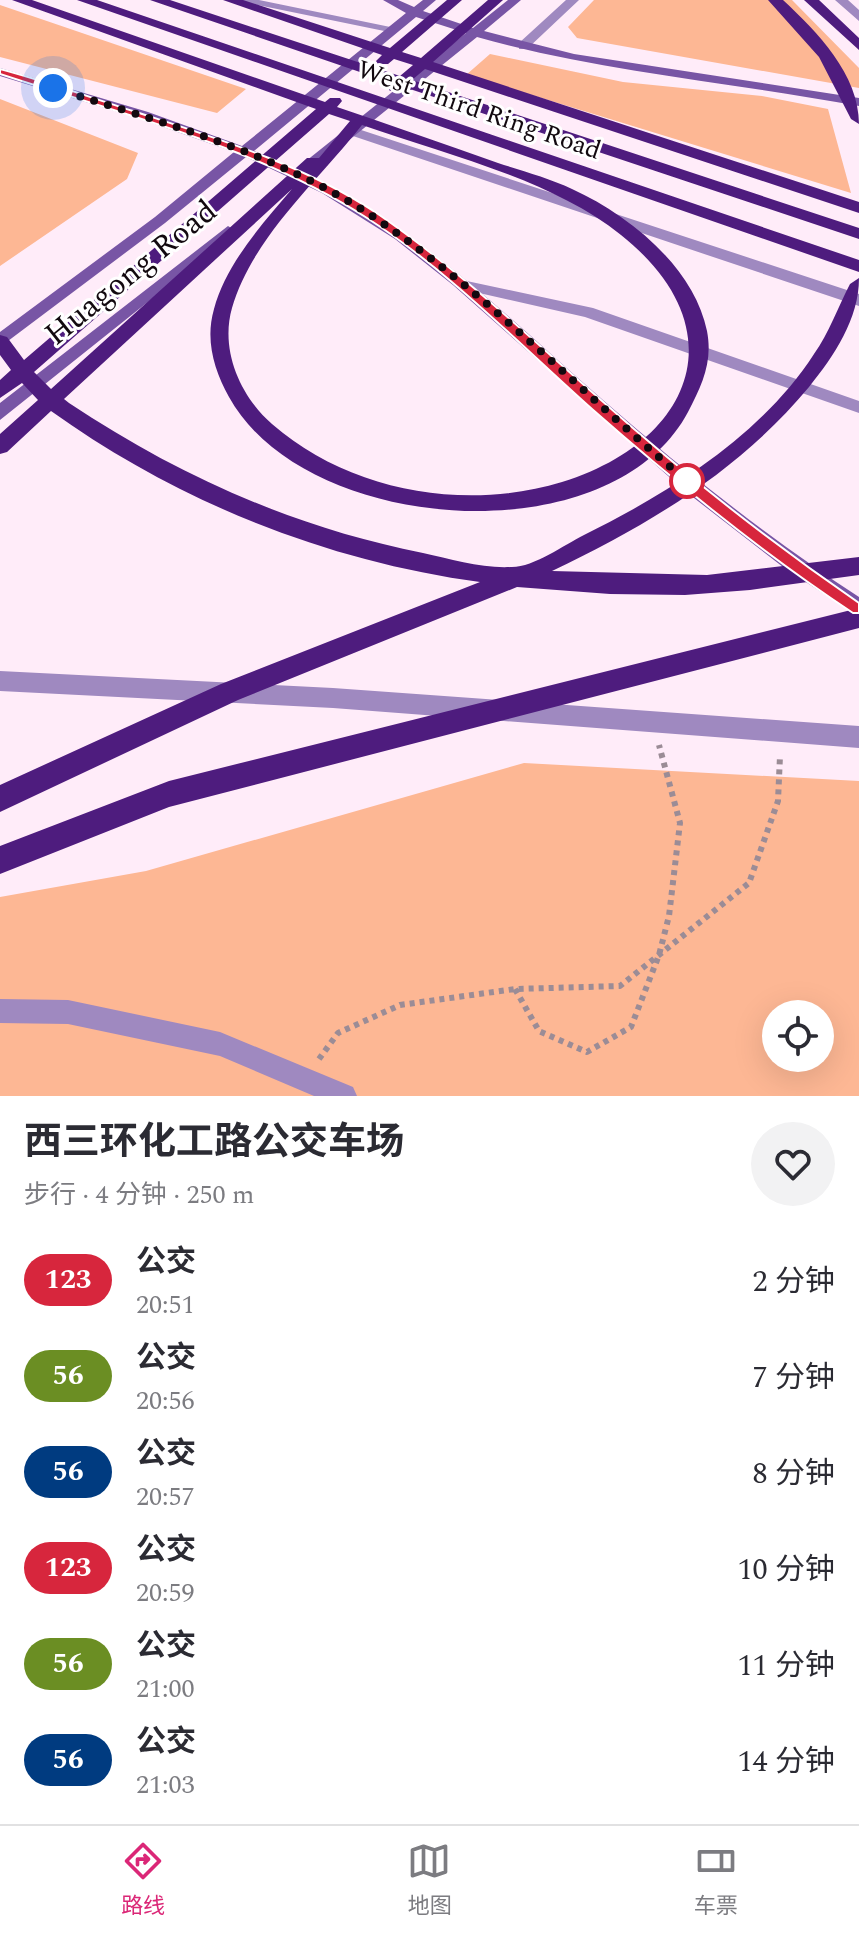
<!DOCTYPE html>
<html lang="zh">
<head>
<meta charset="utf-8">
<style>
  :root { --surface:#fff; --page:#f2f2f3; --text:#2b2b33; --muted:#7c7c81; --line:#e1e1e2; --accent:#db2777 }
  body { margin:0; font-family:Spectral,"Noto Sans SC",serif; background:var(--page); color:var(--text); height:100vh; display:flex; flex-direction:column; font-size:30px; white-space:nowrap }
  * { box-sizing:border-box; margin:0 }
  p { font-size:26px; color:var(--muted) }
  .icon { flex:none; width:44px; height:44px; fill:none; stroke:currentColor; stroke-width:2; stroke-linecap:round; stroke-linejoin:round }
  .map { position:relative; height:1096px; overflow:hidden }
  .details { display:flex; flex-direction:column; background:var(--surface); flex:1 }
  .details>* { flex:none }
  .badge { padding:0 16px; border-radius:26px; font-size:28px; line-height:52px }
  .fabs { position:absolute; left:762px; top:1000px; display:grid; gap:16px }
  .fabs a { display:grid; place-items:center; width:72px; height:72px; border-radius:50%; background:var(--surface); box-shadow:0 8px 32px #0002; font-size:40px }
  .you { position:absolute; width:40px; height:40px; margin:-20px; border:6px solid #fff; border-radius:50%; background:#1a73e8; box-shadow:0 0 0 12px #1a73e833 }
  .map>.badge { position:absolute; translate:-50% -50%; box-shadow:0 0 0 4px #fff }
  .round { display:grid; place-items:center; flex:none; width:84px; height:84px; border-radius:42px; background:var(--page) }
  .summary { display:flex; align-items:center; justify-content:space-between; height:136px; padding:0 24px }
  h1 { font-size:38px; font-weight:700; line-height:60px }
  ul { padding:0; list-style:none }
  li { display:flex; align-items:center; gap:24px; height:96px; padding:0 24px }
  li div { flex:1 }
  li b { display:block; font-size:30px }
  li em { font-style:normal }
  li .badge { min-width:88px; font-weight:700; text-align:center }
  .tabs { display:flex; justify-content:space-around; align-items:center; height:112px; border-top:2px solid var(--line); background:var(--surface); font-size:22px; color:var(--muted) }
  .tabs a { display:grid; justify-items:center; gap:4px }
  .tabs .current { color:var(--accent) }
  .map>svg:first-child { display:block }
  .green { fill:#fdb794; fill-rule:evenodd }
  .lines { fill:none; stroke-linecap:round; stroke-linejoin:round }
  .path { stroke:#9b8c96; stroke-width:6; stroke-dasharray:5 5; stroke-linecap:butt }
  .service { fill:#9f89c0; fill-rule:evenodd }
  .minor { fill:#9f89c0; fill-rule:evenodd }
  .secondary { fill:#7855a5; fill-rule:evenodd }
  .trunk { fill:#4e1c7e; fill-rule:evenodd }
  .line { fill:#d7263d; stroke:#fff; stroke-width:2 }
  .walk { stroke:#12090f; stroke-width:8; stroke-dasharray:0 14.4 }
  .stop-dot { fill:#fff; stroke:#d7263d; stroke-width:4 }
  .labels { text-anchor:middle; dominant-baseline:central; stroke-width:6; stroke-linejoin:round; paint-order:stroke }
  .far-street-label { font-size:26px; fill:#12090f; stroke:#fff }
  .street-label { font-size:32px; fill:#12090f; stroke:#fff }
</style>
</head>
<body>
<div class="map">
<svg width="859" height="1096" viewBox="0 0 859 1096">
  <rect width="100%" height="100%" fill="#ffecf9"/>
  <path class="green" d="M 594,0 L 792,0 L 859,68 L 859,88 L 577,38 L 568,27 Z
    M 0,5 L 246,89 L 217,113 L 0,57 Z
    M 490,54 L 623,82 L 762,96 L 828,109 L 851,193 L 466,75 Z
    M 0,99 L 138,153 L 127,179 L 0,266 Z
    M 524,763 L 859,781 L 859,1096 L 0,1096 L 0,897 L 146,871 ZM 776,1014 L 820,1014 L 820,1058 L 776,1058 Z"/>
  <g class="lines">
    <path class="path" d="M 515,989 L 539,1031 L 587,1052 L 631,1027 L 659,955 L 669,916 L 680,823 L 659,745
      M 319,1059 L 338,1033 L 400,1005 L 515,989 L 620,986 L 749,883 L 778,801 L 780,756"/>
    <path class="service" d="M 462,280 L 593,308 L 859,401 L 859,413 L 585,317 L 457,288 L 457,282 Z
      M 0,999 L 68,1000 L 220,1032 L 353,1087 L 357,1096 L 314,1096 L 220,1056 L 68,1024 L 0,1023 Z"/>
    <path class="minor" d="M 234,0 L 259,0 L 400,29 L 394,33 Z
      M 566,0 L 579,0 L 527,49 L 519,49 L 519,43 Z
      M 835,0 L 848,0 L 859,10 L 859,21 Z
      M 352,127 L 859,294 L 859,306 L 347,134 L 345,131 Z
      M 0,671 L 333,688 L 859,726 L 859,748 L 333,708 L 0,691 Z"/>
    <path class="secondary" d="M 383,0 L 398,0 L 414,7 L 423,0 L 436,0 L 423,11 L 473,28 L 508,0 L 521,0 L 484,31 L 574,54 L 859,98 L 859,106 C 731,82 602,72 477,37 L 307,174 C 422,231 509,318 604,401 C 685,472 769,538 859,597 L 859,617 L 783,567 L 685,491 L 453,285 L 395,239 L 322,193 L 246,157 L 165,223 L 0,347 L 0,332 L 155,217 L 234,152 L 138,118 L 0,76 L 0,68 L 148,112 L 242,146 L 406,13 ZM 416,17 L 466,33 L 296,169 L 254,151 Z
      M 228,226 L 236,231 L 233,234 L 0,420 L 0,403 Z"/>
    <path class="trunk" d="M 12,0 L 32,0 L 325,102 L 330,98 L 340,98 L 342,101 L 337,107 C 391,125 444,144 498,163 C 522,171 549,178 572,189 C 629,215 694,267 707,331 C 713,362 702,385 688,412 C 611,557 305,535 229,397 C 214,370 205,340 214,309 C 226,264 262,224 292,189 L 64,399 L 69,403 C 179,476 293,527 423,553 C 451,559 484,569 512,567 C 534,567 564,545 584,535 C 669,493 761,436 814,354 C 829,333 838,307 850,284 L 859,278 C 859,319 834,356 809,387 C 739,471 650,524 552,571 L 707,575 L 859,557 L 859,575 L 750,590 L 685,595 L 610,594 L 517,587 L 238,700 L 0,812 L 0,785 L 221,684 L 480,582 C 326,561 178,502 51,411 L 7,452 L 0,454 L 0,434 L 38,400 L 22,383 L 0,398 L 0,380 L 11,370 L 0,355 L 0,335 L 7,337 L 24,360 L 316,109 ZM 329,114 L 350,121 L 319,158 L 307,158 L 51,389 L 34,372 ZM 362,125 C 447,155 551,179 621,235 C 738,328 694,441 562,482 C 464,512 349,491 272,424 C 240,396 220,350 232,308 C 252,238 318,181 362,125 Z
      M 77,0 L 97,0 L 859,260 L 859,272 Z
      M 150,0 L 170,0 L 400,76 L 413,65 L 394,59 L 388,64 L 378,64 L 376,61 L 382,55 L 223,0 L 243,0 L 390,48 L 447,0 L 462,0 L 402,52 L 421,58 L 488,0 L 503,0 L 433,62 L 859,202 L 859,213 L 425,69 L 412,80 L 859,228 L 859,239 L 404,87 L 390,91 L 388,88 L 392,83 Z
      M 768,0 L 783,0 C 817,32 859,74 859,124 L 851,119 L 819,57 Z
      M 804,0 L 819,0 L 859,38 L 859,50 Z
      M 859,608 L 859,628 L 169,807 L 0,874 L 0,846 L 169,781 Z"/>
  </g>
  <path class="line" d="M 0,69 C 45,81 89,97 133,111 C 216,138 305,165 378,214 C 458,269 528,336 601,400 C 684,474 772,543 859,603 L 859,613 L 853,613 C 761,552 675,482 592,409 C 519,344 449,271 367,218 C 255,146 121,114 0,74 Z"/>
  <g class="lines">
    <path class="walk" d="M 53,88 C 161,122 277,153 372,216 C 488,293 585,397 692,485 L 687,481"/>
  </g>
  <circle class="stop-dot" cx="687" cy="481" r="16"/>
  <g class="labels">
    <g class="far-street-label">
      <text transform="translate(479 110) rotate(19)">West Third Ring Road</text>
    </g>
    <g class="street-label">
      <text transform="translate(131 273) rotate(-39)">Huagong Road</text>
    </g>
  </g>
</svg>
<div class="fabs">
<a><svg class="icon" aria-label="locate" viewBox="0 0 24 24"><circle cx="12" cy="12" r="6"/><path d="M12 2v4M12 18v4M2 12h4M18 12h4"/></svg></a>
</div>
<div class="you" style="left:53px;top:88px"></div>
</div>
<section class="details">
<div class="summary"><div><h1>西三环化工路公交车场</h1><p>步行 · 4 分钟 · 250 m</p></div><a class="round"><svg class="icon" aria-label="heart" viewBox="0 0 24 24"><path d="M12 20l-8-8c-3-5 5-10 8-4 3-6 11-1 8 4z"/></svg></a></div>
<ul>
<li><span class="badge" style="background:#d7263d;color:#fff">123</span><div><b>公交</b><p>20:51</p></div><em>2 分钟</em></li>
<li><span class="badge" style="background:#6b8e23;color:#fff">56</span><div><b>公交</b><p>20:56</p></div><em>7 分钟</em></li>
<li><span class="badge" style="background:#003b80;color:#fff">56</span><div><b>公交</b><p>20:57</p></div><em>8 分钟</em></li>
<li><span class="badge" style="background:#d7263d;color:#fff">123</span><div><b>公交</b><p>20:59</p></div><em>10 分钟</em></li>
<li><span class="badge" style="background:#6b8e23;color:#fff">56</span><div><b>公交</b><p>21:00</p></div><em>11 分钟</em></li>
<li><span class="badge" style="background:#003b80;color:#fff">56</span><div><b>公交</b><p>21:03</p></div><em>14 分钟</em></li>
</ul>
</section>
<nav class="tabs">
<a class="current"><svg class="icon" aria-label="directions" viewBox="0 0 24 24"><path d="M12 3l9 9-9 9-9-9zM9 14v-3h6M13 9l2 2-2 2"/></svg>路线</a>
<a><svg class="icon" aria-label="map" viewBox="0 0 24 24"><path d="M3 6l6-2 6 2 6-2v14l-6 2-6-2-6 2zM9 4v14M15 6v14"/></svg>地图</a>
<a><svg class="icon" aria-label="tickets" viewBox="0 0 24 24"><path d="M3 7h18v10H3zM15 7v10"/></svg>车票</a>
</nav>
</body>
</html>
